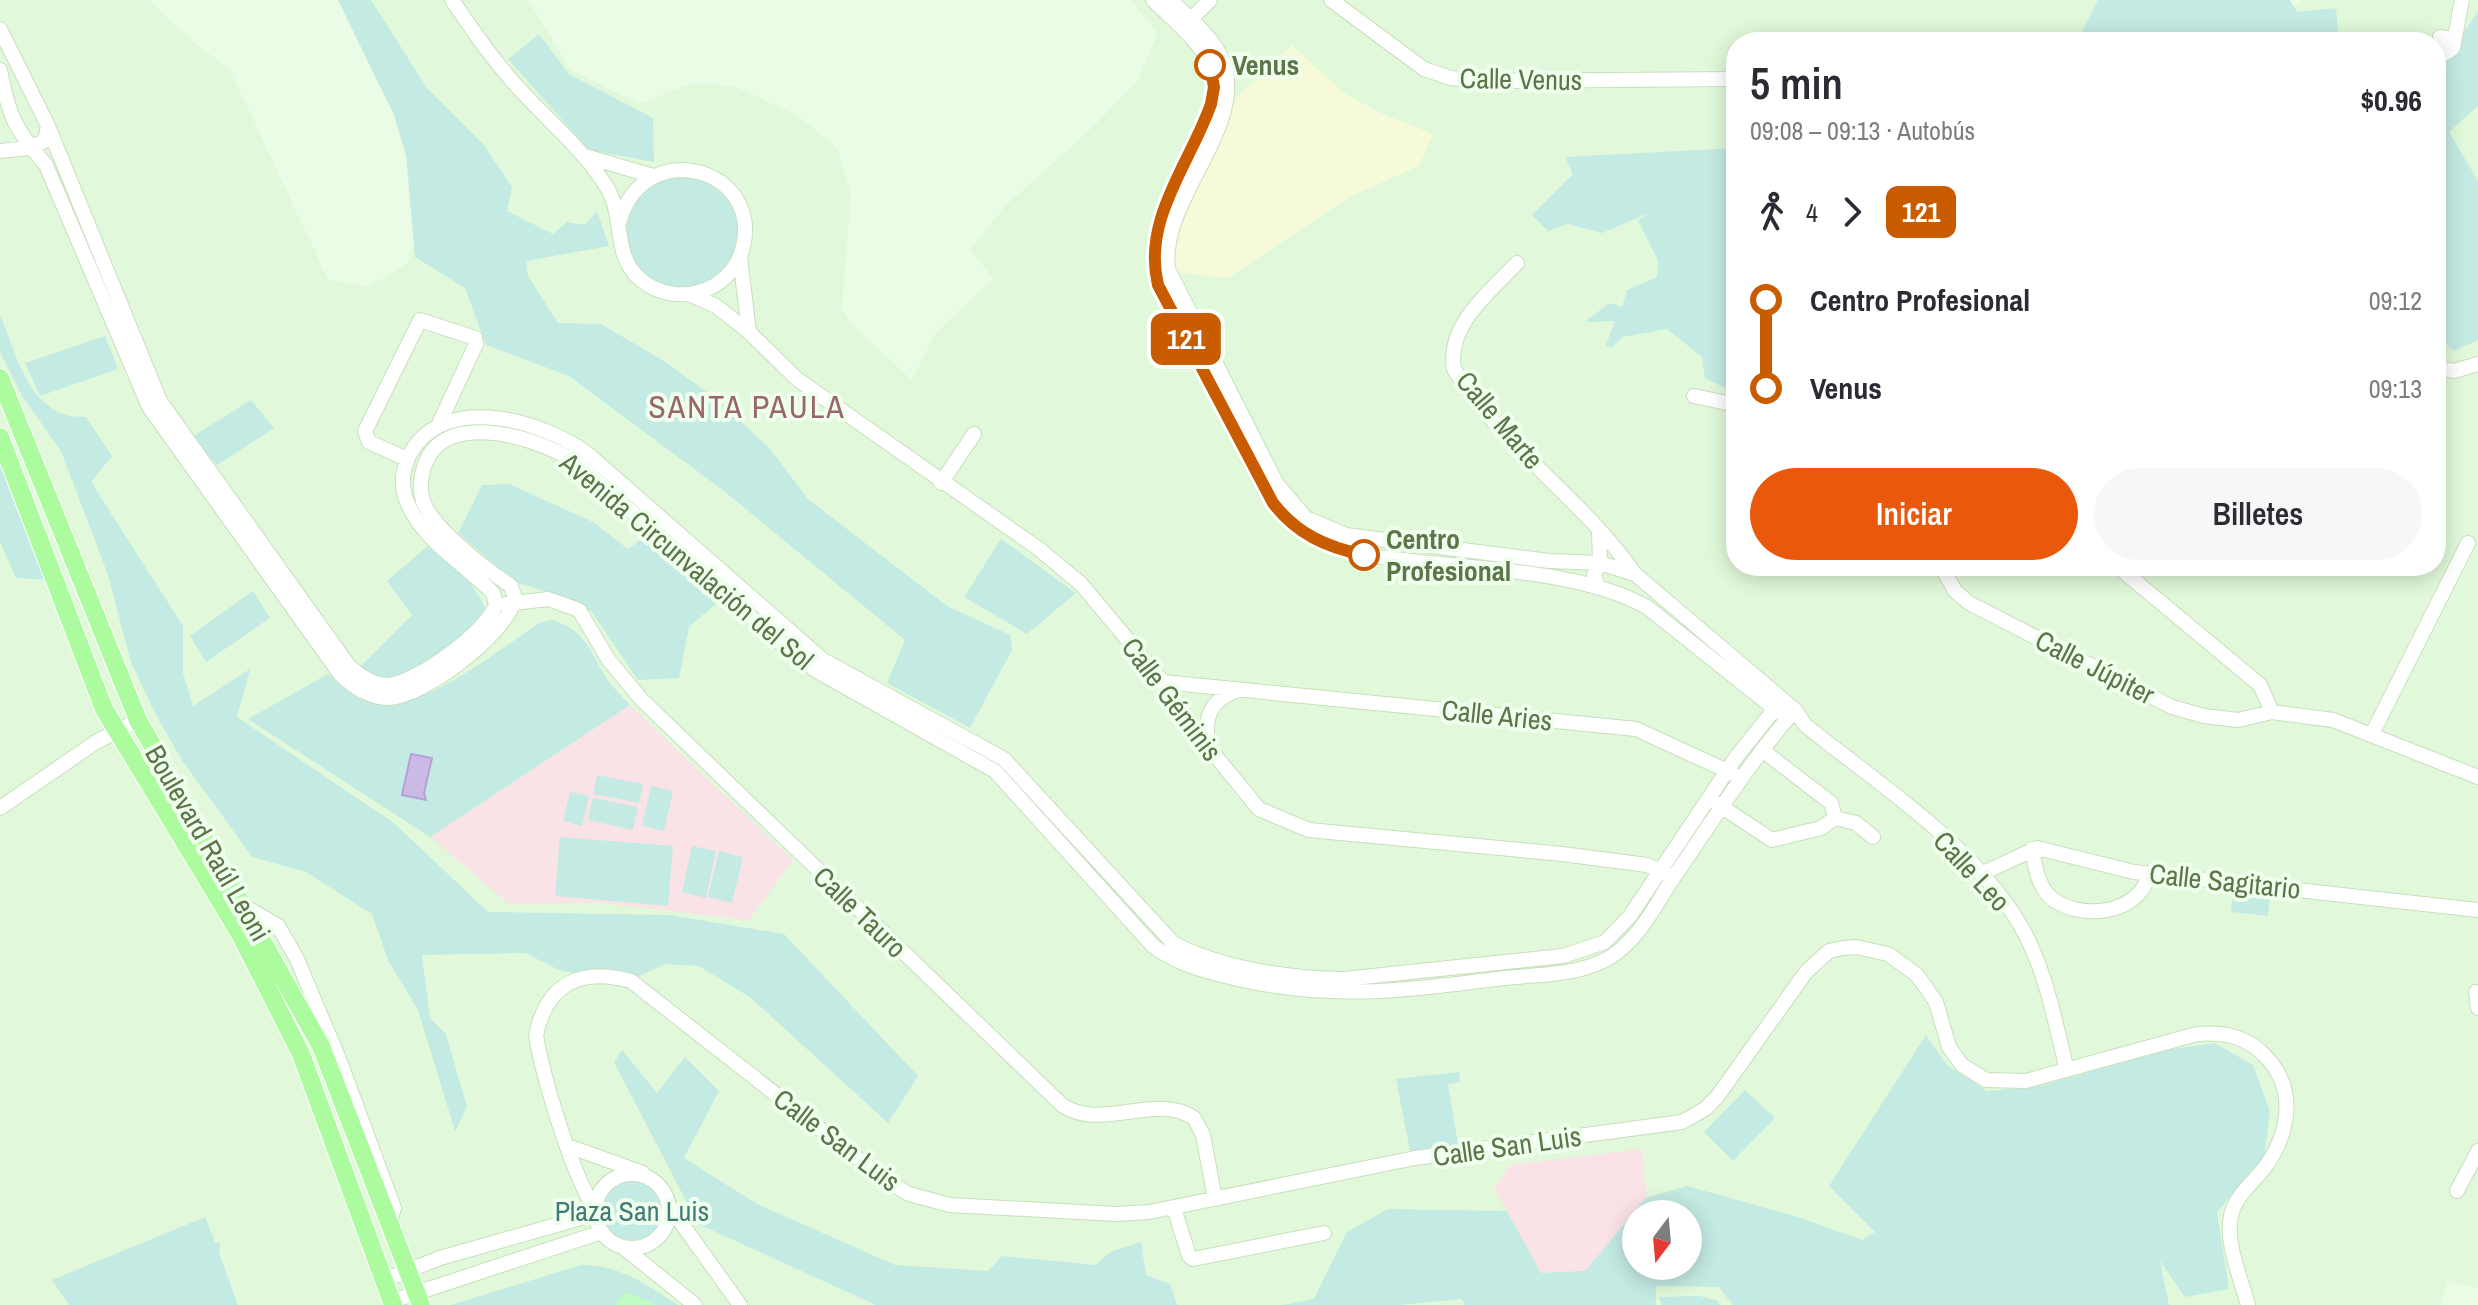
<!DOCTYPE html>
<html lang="es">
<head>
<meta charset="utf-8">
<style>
  :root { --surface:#fff; --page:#f7f7f7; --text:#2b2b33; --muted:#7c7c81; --accent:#ea580c }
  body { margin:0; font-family:"Archivo Narrow",sans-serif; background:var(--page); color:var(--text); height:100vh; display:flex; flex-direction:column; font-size:30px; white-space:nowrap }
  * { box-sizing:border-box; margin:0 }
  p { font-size:26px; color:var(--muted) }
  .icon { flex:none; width:44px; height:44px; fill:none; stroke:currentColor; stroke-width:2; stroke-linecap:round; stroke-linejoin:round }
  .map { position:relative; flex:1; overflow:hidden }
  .sheet { position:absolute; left:1726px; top:32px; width:720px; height:544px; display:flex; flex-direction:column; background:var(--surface); border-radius:32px; box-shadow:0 4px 20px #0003 }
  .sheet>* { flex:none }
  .badge { padding:0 16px; border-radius:12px; font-size:28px; line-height:52px }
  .needle { width:52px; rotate:196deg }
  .buttons { position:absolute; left:1622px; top:1200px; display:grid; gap:16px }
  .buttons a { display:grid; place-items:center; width:80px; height:80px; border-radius:50%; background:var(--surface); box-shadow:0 4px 20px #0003; font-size:40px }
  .map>.badge { position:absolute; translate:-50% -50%; box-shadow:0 0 0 4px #fff }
  .legs { display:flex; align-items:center; gap:12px; height:88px; padding:0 24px; font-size:26px }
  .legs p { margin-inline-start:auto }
  .overview { display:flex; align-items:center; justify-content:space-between; height:136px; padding:0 24px }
  h1 { font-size:44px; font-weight:600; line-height:60px }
  .button { display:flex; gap:16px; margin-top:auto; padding:16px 24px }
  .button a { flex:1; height:92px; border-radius:48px; background:var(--accent); color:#fff; font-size:32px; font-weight:600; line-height:92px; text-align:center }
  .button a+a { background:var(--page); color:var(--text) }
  ul { padding:0 24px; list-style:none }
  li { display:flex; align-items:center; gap:28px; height:88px; font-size:30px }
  li i { display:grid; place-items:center; width:12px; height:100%; margin:0 10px; background:currentColor }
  li i::after { content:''; width:20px; height:20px; margin:-10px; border:6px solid; border-radius:50%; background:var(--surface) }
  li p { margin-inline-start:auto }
  li:first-child i { background:linear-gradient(#0000 50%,currentColor 0) }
  li:last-child i { background:linear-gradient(currentColor 50%,#0000 0) }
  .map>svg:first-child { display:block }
  .residential { fill:#e1f9da; fill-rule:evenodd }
  .education { fill:#f9e3e6 }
  .medical { fill:#f7fad9 }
  .green { fill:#c4eae4; fill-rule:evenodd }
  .sand { fill:#c1fcc2 }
  .water { fill:#cbbae6; stroke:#b6a0d8; stroke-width:2 }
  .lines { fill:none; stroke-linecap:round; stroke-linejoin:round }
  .minor-casing { stroke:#c8dfbe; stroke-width:16 }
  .major-casing { stroke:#fff; stroke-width:20 }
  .minor { stroke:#fff; stroke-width:14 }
  .major { stroke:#acfb9f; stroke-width:18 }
  .line-1-casing { stroke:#fff; stroke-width:18 }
  .line-1 { stroke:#c95b00; stroke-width:12 }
  .stop-1-dot { fill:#fff; stroke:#c95b00; stroke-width:4 }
  .labels { text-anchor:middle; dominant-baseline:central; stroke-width:8; stroke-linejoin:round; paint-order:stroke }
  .stop-label { font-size:28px; font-weight:bold; fill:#5c764a; stroke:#f0ffed; text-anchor:start }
  .street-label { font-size:28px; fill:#5c764a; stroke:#f0ffed }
  .park-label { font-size:28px; fill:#427c78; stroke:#f0ffed }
  .quarter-label { font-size:32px; letter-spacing:2px; fill:#9a666b; stroke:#f0ffed }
</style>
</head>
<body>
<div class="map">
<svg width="2478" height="1305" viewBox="0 0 2478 1305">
  <rect width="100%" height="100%" fill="#eafce6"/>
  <path class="residential" d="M 0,0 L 149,0 L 197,45 L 229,68 L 328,279 L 368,287 L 407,264 L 415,239 L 414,209 L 406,155 L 394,115 L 338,0 L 528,0 L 571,70 L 640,104 L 690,84 L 712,83 L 738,88 L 795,114 L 837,148 L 851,193 L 842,308 L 850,322 L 912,380 L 935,334 L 993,278 L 970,250 L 1004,207 L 1095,125 L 1138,80 L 1158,33 L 1130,0 L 2129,0 L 2072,42 L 1736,42 L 1736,566 L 2436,566 L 2436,42 L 2298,42 L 2280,19 L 2303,0 L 2478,0 L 2478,1288 L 2448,1280 L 2441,1305 L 0,1305 ZM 1636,1214 L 1688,1214 L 1688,1266 L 1636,1266 Z"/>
  <path class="education" d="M 630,705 L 793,860 L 749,920 L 601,903 L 509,904 L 430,837 Z
    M 1642,1149 L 1646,1198 L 1585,1272 L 1541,1273 L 1494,1188 L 1510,1165 Z"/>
  <path class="medical" d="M 1292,45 L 1342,92 L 1380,113 L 1433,134 L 1419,166 L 1351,196 L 1228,278 L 1173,272 L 1172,248 L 1233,101 Z"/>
  <path class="green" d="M 338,0 L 371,0 L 427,88 L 483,144 L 512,187 L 507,211 L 553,234 L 567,222 L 585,225 L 597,211 L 609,246 L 526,261 L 528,276 L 558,323 L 601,324 L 664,361 L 719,401 L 771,450 L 808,499 L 947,606 L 1010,635 L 1012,650 L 970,728 L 887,683 L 905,640 L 724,491 L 569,376 L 486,345 L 465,288 L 415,257 L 406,155 L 394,115 Z
    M 2098,0 L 2290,0 L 2297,12 L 2336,8 L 2339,42 L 2087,42 L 2081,33 Z
    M 2478,11 L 2478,106 L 2449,132 L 2478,181 L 2478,340 L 2454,351 L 2436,334 L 2436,74 Z
    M 539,34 L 569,74 L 653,118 L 654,162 L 589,150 L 508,59 Z
    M 1736,148 L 1736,393 L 1705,378 L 1702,357 L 1667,329 L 1622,337 L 1612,348 L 1606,345 L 1615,321 L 1584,322 L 1610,303 L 1622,307 L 1627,290 L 1657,277 L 1658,260 L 1638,221 L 1649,213 L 1602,233 L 1568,224 L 1548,231 L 1532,215 L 1573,174 L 1565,157 Z
    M627 232a56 56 0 1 1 112 0a56 56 0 1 1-112 0Z
    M 0,315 C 18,358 30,419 86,417 L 112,456 L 91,482 L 183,626 L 183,673 L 193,706 L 250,669 L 237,717 L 394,823 L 488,912 L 669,915 L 784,934 L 918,1076 L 888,1123 L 751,998 L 699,966 L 665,964 L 637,977 L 561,971 L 525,953 L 422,955 L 430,1018 L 446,1034 L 467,1107 L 455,1131 L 418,1010 L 388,960 L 372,914 L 306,872 L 252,857 L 182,760 L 156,715 L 131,662 L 108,575 L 61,451 L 22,396 L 0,352 Z
    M 105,336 L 118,369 L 40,396 L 25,363 Z
    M 251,400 L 274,428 L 217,465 L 192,437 Z
    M 0,449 L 53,580 L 16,578 L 0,542 Z
    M 509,484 L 593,522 L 628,549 L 648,534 L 720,600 L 689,627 L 679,678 L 638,680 L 592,612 L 577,601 L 515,582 L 458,533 L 482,485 Z
    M 1001,539 L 1076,593 L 1027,634 L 964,597 Z
    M 430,544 L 468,578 L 485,607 C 475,627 422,675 400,681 C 385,684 372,674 360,667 L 412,615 L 387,581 Z
    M 253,591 L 270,618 L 206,662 L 190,636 Z
    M 552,620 C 584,629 589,649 604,674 C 610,685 621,695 630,705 L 430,837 L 248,719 L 328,674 C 342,686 355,700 374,704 C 421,714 502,647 541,622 Z
    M 597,775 L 643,784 L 639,803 L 593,794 Z
    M 651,786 L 673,791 L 664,831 L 642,826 Z
    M 570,792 L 589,796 L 582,826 L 563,821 Z
    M 593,798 L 638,807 L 633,830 L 588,820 Z
    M 560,837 L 673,846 L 668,906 L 555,896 Z
    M 692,846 L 716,851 L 706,898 L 682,892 Z
    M 719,851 L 743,857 L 732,903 L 708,897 Z
    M 2233,894 L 2270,897 L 2268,916 L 2231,912 Z
    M 1926,1035 L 1947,1065 L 1987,1091 L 2041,1086 L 2167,1050 L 2215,1043 L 2253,1065 L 2270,1112 L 2264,1157 L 2217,1212 L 2229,1289 L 2185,1297 L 2160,1261 L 2169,1305 L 1733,1305 L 1719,1287 L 1656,1286 L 1656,1305 L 1465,1305 L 1462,1299 L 1399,1305 L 1283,1305 L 1314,1299 L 1347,1232 L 1388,1209 L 1507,1211 L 1541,1273 L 1585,1271 L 1646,1198 L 1687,1186 L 1798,1217 L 1862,1240 L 1875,1232 L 1829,1186 ZM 1636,1214 L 1688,1214 L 1688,1266 L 1636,1266 Z
    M 622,1050 L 657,1093 L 685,1057 L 719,1091 L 684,1158 L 757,1204 L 895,1265 L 988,1271 L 1002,1256 L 1096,1265 L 1110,1252 L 1141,1242 L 1146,1275 L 1170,1284 L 1177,1305 L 876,1305 L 698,1224 L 614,1062 Z
    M 1459,1072 L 1460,1082 L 1448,1084 L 1458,1145 L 1410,1151 L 1396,1079 Z
    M 1745,1090 L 1775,1118 L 1733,1161 L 1704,1132 Z
    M595 1211a37 37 0 1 1 74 0a37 37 0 1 1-74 0Z
    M 205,1217 L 215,1242 L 220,1243 L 219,1253 L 238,1305 L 69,1305 L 52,1280 Z
    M 581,1265 C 620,1265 646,1284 678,1305 L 451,1305 Z
    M 1700,1296 L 1718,1301 L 1720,1305 L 1662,1305 L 1659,1297 Z"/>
  <path class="sand" d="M 625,1292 L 657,1305 L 615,1305 Z"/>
  <path class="water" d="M 411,754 L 432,758 L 424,793 L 426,800 L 402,795 Z"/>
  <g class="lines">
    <g class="minor-casing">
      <path id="minor" d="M 452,0 C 475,34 498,67 526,96 C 554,126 585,152 606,186 C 626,217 611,255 641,280 C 677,309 732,292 743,247 C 762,167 644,136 620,220
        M 1153,0 C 1171,18 1200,41 1210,65 C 1233,123 1137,201 1158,285 L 1265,491 C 1286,525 1313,541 1351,552 C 1442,571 1567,563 1647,607 L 1780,713
        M 1171,0 C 1187,17 1210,34 1220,55 C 1254,122 1159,197 1168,269 L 1277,484 L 1306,518 L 1346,535 L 1549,561 L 1600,563 L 1635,574 L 1795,710 L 1805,725 C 1878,784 1969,841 2019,923 C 2044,964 2055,1020 2066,1067
        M 1331,0 L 1424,69 L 1451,78 L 1489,81 L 1736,79
        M 1184,26 L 1210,0
        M 0,29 L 48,126 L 160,401 L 349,666 C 360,676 372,685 388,685 C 415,684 489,630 496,604 L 493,593 C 466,565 419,538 406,499 C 400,484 403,466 411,452 C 447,392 543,421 588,454 L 823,660 L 1004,759 L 1173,943 C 1222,969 1289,978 1344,979 L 1563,956 L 1605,942 L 1630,916 L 1737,756 L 1782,700
        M 2452,39 L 2440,37 L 2438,49 L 2446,53 L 2453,48 L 2462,0
        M 0,70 C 9,117 15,129 46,165 L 149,407 L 340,674 C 354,687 369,698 389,698 C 424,697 508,633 515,598 L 511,586 C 487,570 432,528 423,501 C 419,489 421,476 425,464 C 446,407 544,439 579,465 L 772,636 L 815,670 L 995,771 L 1153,946 C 1179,965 1207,972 1238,979 C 1333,1001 1408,990 1504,978 C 1541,974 1590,976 1620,950 C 1644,930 1657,902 1674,877 C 1713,820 1751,760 1795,710
        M 0,151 L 28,148 L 45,141 L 48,126
        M 585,156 L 653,176
        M 740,257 L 749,332
        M 1517,263 C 1490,292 1446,325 1454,369 C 1502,447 1583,499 1635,574
        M 689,294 L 716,306 L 749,332 L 797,379 L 1039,549 L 1081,584 L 1163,682 L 1209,748 L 1259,809 L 1309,830 L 1562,854 L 1647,865 L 1666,873
        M 2436,368 L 2454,371 L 2478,364
        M 1694,396 L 1736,405
        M 407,459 L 369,442 L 365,431 L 420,320 L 475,338 L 476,344 L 438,426
        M 941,483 L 974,434
        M 1941,566 L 1955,591 L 1969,603 L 2172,707 L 2204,716 L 2238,720 L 2272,712 L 2333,720 L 2478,777
        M 2117,566 L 2260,685 L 2272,712
        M 1598,587 L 1594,575 L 1600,563 L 1599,532
        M 506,604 L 548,599 L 579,610 L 608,659 L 641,699 L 1062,1105 C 1102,1132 1155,1092 1194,1118 L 1203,1135 L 1215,1199
        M 1163,682 L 1636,729 L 1734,774
        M 2372,734 L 2468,543
        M 1208,744 C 1204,718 1210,700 1236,691
        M 1716,803 L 1772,840 L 1821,828 L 1835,818 L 1831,803 L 1762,750
        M 0,808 L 96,742 L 138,720
        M 1835,818 L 1856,823 L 1873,837
        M 2032,849 C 2035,865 2037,883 2049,896 C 2077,922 2140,915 2149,874
        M 1981,874 L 2037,848 L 2134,872 L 2478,910
        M 244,906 L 278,926 L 297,959 L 339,1059 L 394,1208 L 389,1224
        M 2476,992 L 2478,1008
        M 568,1146 L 643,1173
        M595 1211a37 37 0 1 1 74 0a37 37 0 1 1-74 0Z
        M 2457,1191 L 2478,1151
        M 669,1206 L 740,1305
        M 595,1208 C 573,1178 542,1074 536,1035 C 547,983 581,967 631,981 L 884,1179 L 909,1194 L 950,1205 L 1116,1214 L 1149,1212 L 1415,1158 L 1682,1122 L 1705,1109 L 1717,1097 L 1806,972 L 1829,951 L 1843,948 L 1856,947 L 1888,954 L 1917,975 L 1936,1002 L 1949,1047 L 1962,1065 L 1986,1080 L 2026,1081 L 2197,1034 C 2226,1032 2249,1037 2268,1059 C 2298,1093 2288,1138 2262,1171 C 2250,1185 2235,1197 2231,1216 C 2225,1243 2241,1278 2248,1305
        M 1174,1208 L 1189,1256 L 1193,1259 L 1324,1233
        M 623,1247 L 695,1305
        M 384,1280 L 440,1258 L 595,1214
        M 392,1301 L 602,1232"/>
    </g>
    <g class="major-casing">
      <path id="major" d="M 0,378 L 138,720 L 321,1046 L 421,1305
        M 0,437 L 104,709 L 240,934 L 301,1054 L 393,1305"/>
    </g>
    <use href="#minor" class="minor"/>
    <use href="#major" class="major"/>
  </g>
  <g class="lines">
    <g class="line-1-casing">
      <path id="line-1" d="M 1210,65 L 1214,87 L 1211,104 C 1190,164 1142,219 1158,285 L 1273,503 C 1297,534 1326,547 1364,555"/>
    </g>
    <use href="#line-1" class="line-1"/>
  </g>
  <g class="stop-1-dot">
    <circle cx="1210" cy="65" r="14"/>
    <circle cx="1364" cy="555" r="14"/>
  </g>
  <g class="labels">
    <g class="stop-label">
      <text x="1232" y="65">Venus</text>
      <text x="1386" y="539">Centro<tspan x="1386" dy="32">Profesional</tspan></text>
    </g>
    <g class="street-label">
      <text transform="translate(1521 79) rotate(1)">Calle Venus</text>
      <text transform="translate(1500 420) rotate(50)">Calle Marte</text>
      <text transform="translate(687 561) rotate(40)">Avenida Circunvalación del Sol</text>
      <text transform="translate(2095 667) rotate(27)">Calle Júpiter</text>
      <text transform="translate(1172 699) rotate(53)">Calle Géminis</text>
      <text transform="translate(1497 715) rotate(6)">Calle Aries</text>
      <text transform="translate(208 843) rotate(60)">Boulevard Raúl Leoni</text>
      <text transform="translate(1972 871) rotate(47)">Calle Leo</text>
      <text transform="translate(2225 881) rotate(6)">Calle Sagitario</text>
      <text transform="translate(860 912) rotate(44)">Calle Tauro</text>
      <text transform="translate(837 1140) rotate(37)">Calle San Luis</text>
      <text transform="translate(1507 1146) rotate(-8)">Calle San Luis</text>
    </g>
    <g class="park-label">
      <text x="632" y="1211">Plaza San Luis</text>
    </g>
    <g class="quarter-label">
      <text x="747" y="406">SANTA PAULA</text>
    </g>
  </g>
</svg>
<div class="buttons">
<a><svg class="needle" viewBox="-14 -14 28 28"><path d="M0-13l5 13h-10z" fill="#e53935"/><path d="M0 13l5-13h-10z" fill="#7c7c81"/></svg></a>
</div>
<b class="badge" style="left:1186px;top:339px;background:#c95b00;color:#fff">121</b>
<section class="sheet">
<div class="overview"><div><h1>5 min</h1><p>09:08 – 09:13 · Autobús</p></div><b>$0.96</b></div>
<div class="legs"><svg class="icon" aria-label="walk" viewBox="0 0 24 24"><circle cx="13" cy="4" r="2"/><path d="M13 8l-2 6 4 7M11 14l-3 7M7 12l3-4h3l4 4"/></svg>4<svg class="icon" aria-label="forward" viewBox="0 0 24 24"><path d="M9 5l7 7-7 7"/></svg><b class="badge" style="background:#c95b00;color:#fff">121</b></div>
<ul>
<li><i style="color:#c95b00"></i><b>Centro Profesional</b><p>09:12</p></li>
<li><i style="color:#c95b00"></i><b>Venus</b><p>09:13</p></li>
</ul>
<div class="button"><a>Iniciar</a><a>Billetes</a></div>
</section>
</div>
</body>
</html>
